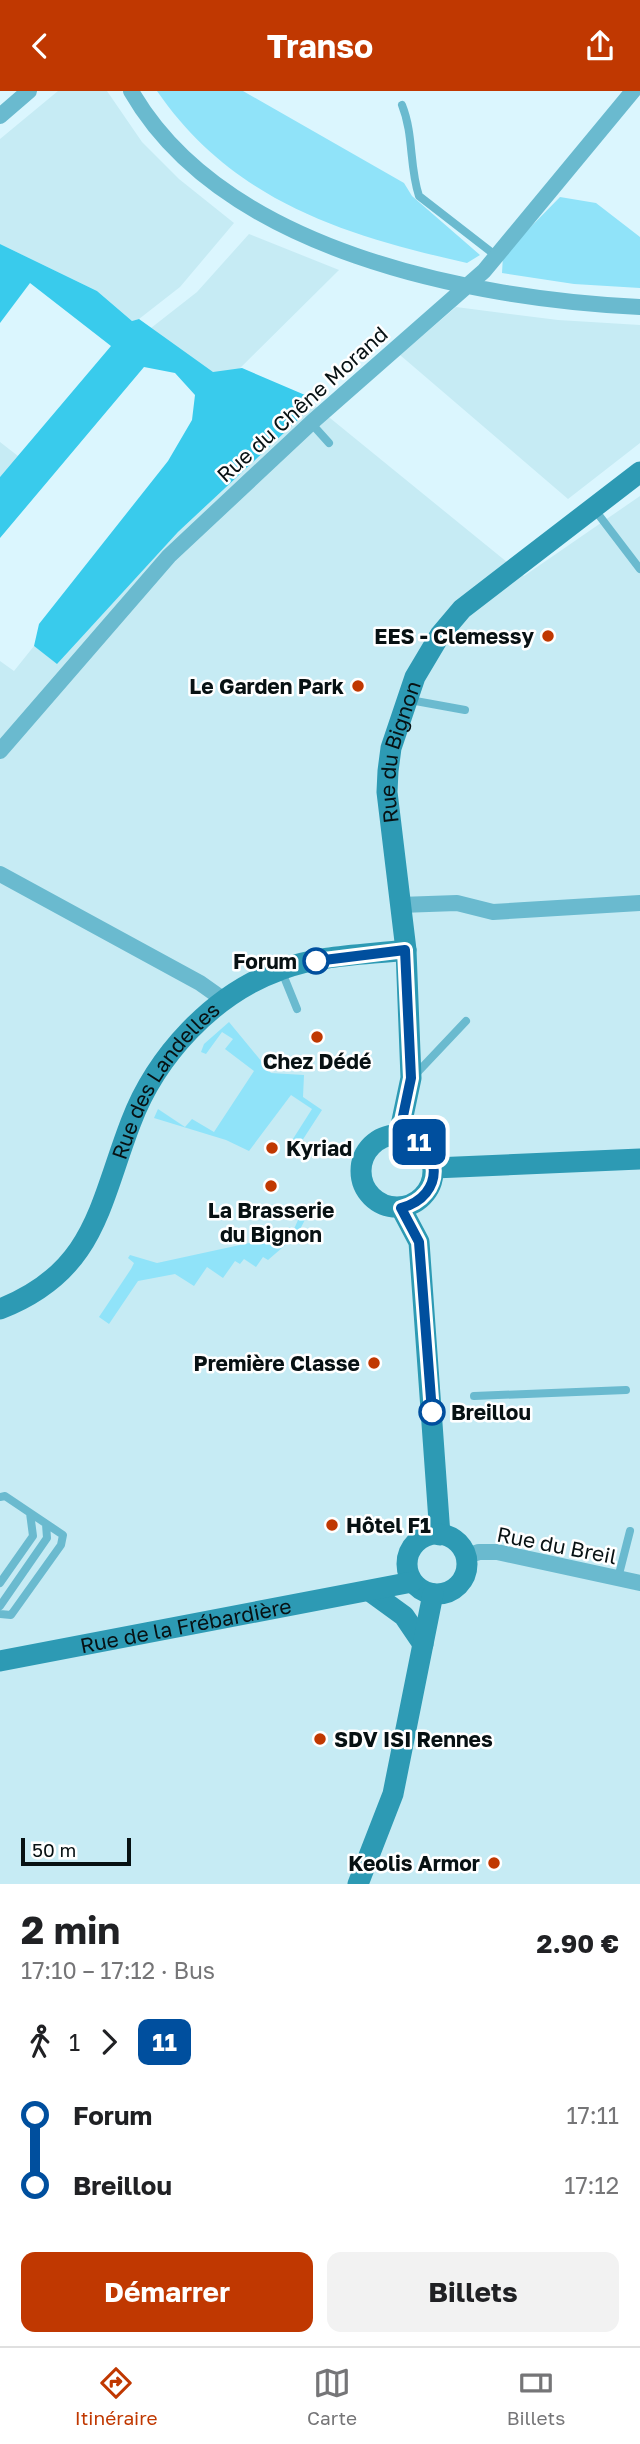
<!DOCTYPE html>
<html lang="fr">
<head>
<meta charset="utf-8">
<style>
  :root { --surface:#fff; --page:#f2f2f2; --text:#202124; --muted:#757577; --line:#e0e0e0; --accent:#c03801 }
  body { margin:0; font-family:"Golos Text",sans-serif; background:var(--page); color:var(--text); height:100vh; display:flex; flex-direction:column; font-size:26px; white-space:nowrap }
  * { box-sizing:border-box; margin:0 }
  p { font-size:23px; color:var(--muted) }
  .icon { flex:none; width:38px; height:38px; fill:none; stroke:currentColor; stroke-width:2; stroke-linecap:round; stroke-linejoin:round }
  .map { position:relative; height:1793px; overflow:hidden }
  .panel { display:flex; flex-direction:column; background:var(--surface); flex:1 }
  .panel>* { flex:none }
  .badge { padding:0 14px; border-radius:10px; font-size:24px; line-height:46px }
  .scale { position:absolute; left:21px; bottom:18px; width:110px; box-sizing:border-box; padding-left:7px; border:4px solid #071113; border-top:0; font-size:19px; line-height:24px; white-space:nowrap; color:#071113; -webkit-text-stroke:5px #fff; paint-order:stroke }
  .map>.badge { position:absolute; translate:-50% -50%; box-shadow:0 0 0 4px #fff }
  .legs { display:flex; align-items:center; gap:10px; height:77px; padding:0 21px; font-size:23px }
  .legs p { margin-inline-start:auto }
  .head { display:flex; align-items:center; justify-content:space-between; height:119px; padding:0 21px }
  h1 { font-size:38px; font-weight:700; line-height:52px }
  .cta { display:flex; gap:14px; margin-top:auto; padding:14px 21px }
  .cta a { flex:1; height:80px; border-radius:14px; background:var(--accent); color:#fff; font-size:28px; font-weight:700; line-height:80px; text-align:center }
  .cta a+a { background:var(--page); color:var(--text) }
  ul { padding:0 21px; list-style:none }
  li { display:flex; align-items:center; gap:24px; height:70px; font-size:26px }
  li i { display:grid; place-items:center; width:10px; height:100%; margin:0 9px; background:currentColor }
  li i::after { content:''; width:18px; height:18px; margin:-9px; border:5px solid; border-radius:50%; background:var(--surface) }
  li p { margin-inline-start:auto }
  li:first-child i { background:linear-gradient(#0000 50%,currentColor 0) }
  li:last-child i { background:linear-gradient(currentColor 50%,#0000 0) }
  header { display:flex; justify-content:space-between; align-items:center; height:91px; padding:0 21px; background:var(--accent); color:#fff; font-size:32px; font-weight:700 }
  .tabs { display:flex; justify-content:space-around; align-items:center; height:98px; border-top:2px solid var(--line); background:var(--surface); font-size:19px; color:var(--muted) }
  .tabs a { display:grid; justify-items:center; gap:4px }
  .tabs .selected { color:var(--accent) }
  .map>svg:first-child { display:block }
  .built { fill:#c6ebf4 }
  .green { fill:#90e3f9 }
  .forest { fill:#39cbec }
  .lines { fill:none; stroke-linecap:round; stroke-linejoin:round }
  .lane { stroke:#6abacf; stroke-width:8 }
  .street { stroke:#6abacf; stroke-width:16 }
  .secondary { stroke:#2d9ab4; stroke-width:21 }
  .line-1-casing { stroke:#fff; stroke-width:16 }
  .line-1 { stroke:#004f9e; stroke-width:10 }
  .poi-dot { fill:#c03801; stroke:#fff; stroke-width:2.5 }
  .stop-1-dot { fill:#fff; stroke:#004f9e; stroke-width:3.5 }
  .labels { text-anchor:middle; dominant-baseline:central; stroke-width:5; stroke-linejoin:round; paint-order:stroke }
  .street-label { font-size:21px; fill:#071113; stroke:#fff }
  .poi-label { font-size:21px; font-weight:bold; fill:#071113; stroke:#fff; text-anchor:end }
  .stop-label { font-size:21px; font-weight:bold; fill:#071113; stroke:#fff; text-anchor:end }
</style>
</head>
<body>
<header><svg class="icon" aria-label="back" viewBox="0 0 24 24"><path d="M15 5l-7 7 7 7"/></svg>Transo<svg class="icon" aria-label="share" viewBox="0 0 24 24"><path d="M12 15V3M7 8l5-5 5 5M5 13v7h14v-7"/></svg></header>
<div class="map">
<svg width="640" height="1793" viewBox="0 0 640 1793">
  <rect width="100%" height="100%" fill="#dbf6fe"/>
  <path class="built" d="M 58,0 L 107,0 L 142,51 L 179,88 L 234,132 L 180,196 L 139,228 L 132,230 L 97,200 L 0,153 L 0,48 Z
    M 249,143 L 339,179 L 226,291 L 151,237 L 197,201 Z
    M 456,216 L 558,229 L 640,234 L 640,352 L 568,408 L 400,264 Z
    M 314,314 L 524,485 L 640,405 L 640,1793 L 0,1793 L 0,570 L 14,580 L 34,555 L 57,572 L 178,441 Z
    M 0,351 L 18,365 L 0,386 Z"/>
  <path class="green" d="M 157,0 L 243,0 L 404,92 L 412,105 L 480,164 L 467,172 C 343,144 233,110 157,0 Z
    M 560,106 L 596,112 L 640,146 L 640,197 L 574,193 L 502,182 L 503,164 Z
    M 229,931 L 271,982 L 304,984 L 303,1006 L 322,1019 L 298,1056 L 291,1051 L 312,1018 L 291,1004 L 249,1060 L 226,1049 L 154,1027 L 158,1018 L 185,1036 L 192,1028 L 214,1041 L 254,980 L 225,958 L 233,948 L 222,941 L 206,963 L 201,961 L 204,953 Z
    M 302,1120 L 307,1125 L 297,1144 L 268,1169 L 263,1166 L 256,1176 L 244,1168 L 240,1173 L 235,1170 L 223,1187 L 207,1176 L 194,1195 L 175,1183 L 138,1190 L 109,1233 L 99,1226 L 131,1178 L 134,1172 L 128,1167 L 130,1164 L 157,1172 L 267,1148 L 277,1154 L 289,1136 L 294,1138 Z"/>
  <path class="forest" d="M 0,153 L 97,200 L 132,230 L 139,228 L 213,281 L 242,277 L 305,304 L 314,314 L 178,441 L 57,573 L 34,555 L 39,533 L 168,370 L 192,329 L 195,304 L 175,282 L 144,276 L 0,447 L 0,386 L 111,255 L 30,192 L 0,232 Z"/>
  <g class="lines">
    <path class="lane" d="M 402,14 C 414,44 409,75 419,105 L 495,164
      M 311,332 L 329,352
      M 595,419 L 640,478
      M 410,609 L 465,619
      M 282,881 L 297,918
      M 414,985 L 466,930
      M 474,1305 L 626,1299
      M 0,1406 L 5,1405 L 63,1444 L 61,1454 L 11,1524 L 0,1523
      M 618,1487 L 630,1440
      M 0,1492 L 33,1445 L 30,1422
      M 0,1515 L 47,1447 L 46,1433"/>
    <path class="street" d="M 131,0 C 223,160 471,208 640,216
      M 0,25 L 29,0
      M 0,660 L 169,465 L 311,332 L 484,180 L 633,0
      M 0,783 L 200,892 L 224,909
      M 400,814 L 457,812 L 493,821 L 640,812
      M 466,1465 L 479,1461 L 497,1461 L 640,1492"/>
    <g class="secondary">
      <circle cx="397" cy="1080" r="36"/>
      <path id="s1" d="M 399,1044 L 411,987 L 406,859 L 387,701 L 388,680 L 391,657 L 415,586 L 440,544 L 462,518 L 640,381"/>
      <path d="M 434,1077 L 640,1068"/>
      <path d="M 401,1117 L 419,1151 L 440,1444"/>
      <path id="s2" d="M 0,1218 C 95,1181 99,1114 131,1031 C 156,965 213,903 280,879 C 319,864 364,864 406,859"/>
      <circle cx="437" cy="1473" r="30"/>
      <path d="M 371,1501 L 404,1525 L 423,1553"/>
      <path id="s3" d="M 0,1570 L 412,1491"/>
      <path d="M 358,1793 L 393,1703 L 433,1503"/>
    </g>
  </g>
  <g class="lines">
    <g class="line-1-casing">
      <path id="line-1" d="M 316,870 L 405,859 L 411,987 L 399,1044 C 444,1053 446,1105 401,1117 L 419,1151 L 432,1321"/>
    </g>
    <use href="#line-1" class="line-1"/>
  </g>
  <g class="poi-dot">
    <circle cx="548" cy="545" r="7"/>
    <circle cx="358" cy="595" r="7"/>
    <circle cx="317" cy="946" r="7"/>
    <circle cx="272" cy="1057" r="7"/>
    <circle cx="271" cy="1095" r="7"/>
    <circle cx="374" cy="1272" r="7"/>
    <circle cx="332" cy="1434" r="7"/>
    <circle cx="320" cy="1648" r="7"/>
    <circle cx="494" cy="1772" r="7"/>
  </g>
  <g class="stop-1-dot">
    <circle cx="316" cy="870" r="12"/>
    <circle cx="432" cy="1321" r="12"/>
  </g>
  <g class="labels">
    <g class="street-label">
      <text transform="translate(302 313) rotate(-42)">Rue du Chêne Morand</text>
      <text stroke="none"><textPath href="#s1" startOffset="387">Rue du Bignon</textPath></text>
      <text stroke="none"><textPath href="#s2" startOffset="292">Rue des Landelles</textPath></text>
      <text transform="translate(557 1454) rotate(11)">Rue du Breil</text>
      <text stroke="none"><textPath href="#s3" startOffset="189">Rue de la Frébardière</textPath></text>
    </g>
    <g class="poi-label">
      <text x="534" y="545">EES - Clemessy</text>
      <text x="344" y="595">Le Garden Park</text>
      <text x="317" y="970" text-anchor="middle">Chez Dédé</text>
      <text x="286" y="1057" text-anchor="start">Kyriad</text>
      <text x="271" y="1119" text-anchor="middle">La Brasserie<tspan x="271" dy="24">du Bignon</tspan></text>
      <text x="360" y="1272">Première Classe</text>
      <text x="346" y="1434" text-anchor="start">Hôtel F1</text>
      <text x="334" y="1648" text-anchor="start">SDV ISI Rennes</text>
      <text x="480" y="1772">Keolis Armor</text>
    </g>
    <g class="stop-label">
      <text x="297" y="870">Forum</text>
      <text x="451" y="1321" text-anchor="start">Breillou</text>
    </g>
  </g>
</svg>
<div class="scale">50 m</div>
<b class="badge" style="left:419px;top:1051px;background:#004f9e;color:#fff">11</b>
</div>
<section class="panel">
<div class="head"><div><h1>2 min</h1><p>17:10 – 17:12 · Bus</p></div><b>2.90 €</b></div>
<div class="legs"><svg class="icon" aria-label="walk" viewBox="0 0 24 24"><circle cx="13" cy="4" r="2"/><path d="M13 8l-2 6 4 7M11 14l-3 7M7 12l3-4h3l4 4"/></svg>1<svg class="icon" aria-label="forward" viewBox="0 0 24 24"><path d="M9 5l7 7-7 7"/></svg><b class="badge" style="background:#004f9e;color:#fff">11</b></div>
<ul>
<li><i style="color:#004f9e"></i><b>Forum</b><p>17:11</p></li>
<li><i style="color:#004f9e"></i><b>Breillou</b><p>17:12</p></li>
</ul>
<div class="cta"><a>Démarrer</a><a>Billets</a></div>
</section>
<nav class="tabs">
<a class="selected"><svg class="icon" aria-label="directions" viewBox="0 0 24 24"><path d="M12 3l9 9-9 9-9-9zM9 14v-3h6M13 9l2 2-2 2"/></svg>Itinéraire</a>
<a><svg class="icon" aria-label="map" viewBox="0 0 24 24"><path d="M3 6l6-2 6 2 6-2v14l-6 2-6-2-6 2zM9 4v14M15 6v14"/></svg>Carte</a>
<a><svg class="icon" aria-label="tickets" viewBox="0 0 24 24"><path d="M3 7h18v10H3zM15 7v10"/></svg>Billets</a>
</nav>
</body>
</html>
